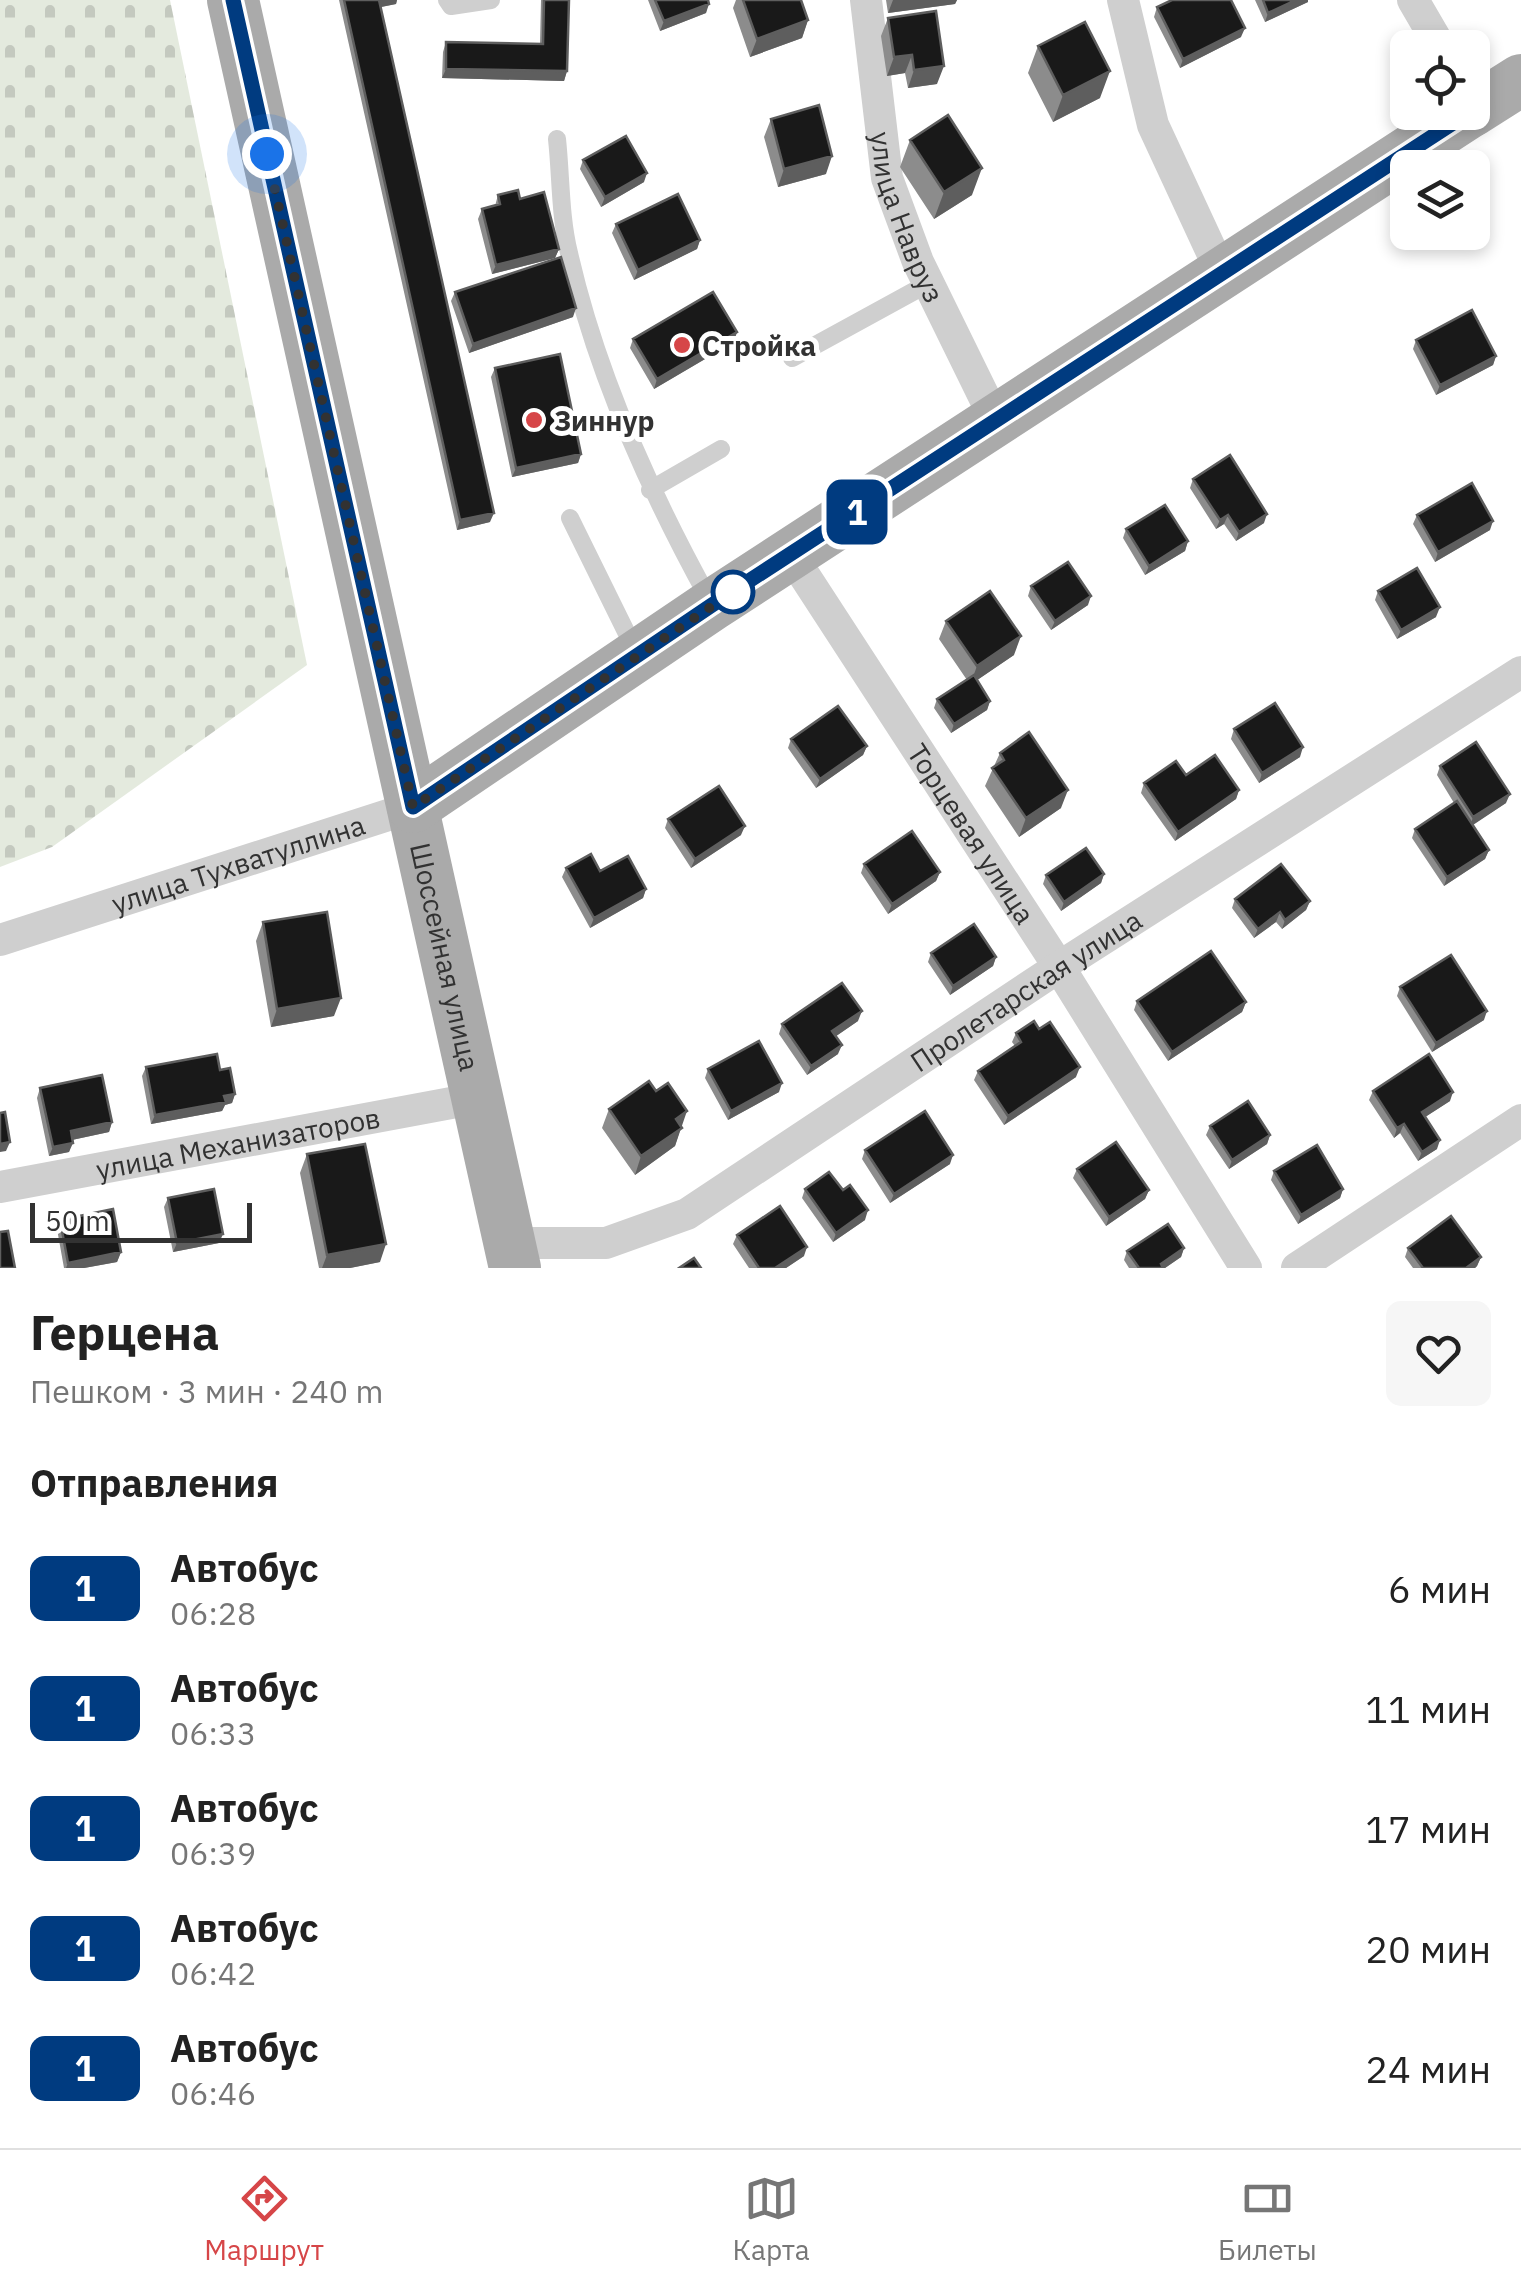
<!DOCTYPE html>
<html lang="ru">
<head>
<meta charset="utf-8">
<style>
  :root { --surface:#fff; --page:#f6f6f6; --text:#222; --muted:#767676; --line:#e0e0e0; --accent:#d64648 }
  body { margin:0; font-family:"IBM Plex Sans",sans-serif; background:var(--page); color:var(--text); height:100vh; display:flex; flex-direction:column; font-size:38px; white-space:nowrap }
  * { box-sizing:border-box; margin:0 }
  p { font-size:32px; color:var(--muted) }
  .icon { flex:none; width:55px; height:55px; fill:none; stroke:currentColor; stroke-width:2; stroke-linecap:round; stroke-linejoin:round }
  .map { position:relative; height:1268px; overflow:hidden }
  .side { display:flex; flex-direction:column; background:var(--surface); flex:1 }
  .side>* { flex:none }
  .badge { padding:0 20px; border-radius:15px; font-size:35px; line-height:65px }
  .fabs { position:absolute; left:1390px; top:30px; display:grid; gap:20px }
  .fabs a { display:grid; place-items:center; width:100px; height:100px; border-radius:15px; background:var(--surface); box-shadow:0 5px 15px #0003; font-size:50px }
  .scale { position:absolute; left:30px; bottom:25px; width:222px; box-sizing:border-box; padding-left:10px; border:5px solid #323232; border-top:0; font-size:28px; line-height:35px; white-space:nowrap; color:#323232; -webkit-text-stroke:8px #fff; paint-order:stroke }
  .you { position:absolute; width:50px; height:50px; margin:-25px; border:8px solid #fff; border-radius:50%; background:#1a73e8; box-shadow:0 0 0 15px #1a73e833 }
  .map>.badge { position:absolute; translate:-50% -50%; box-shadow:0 0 0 5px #fff }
  h2 { padding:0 30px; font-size:38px; line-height:90px }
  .round { display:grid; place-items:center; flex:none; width:105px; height:105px; border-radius:15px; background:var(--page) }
  .headline { display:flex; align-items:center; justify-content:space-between; height:170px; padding:0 30px }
  h1 { font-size:48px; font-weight:800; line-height:75px }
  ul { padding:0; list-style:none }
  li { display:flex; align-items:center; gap:30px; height:120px; padding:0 30px }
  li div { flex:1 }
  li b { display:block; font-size:38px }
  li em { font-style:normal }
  li .badge { min-width:110px; font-weight:700; text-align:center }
  .dock { display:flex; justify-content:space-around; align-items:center; height:140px; border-top:2px solid var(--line); background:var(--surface); font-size:28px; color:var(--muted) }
  .dock a { display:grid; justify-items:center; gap:5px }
  .dock .active { color:var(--accent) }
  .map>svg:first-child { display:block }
  .cemetery { fill:url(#cemetery-stones) }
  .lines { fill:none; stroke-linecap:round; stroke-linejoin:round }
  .lane { stroke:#cfcfcf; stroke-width:18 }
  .street { stroke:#cfcfcf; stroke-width:32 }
  .primary { stroke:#aaa; stroke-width:52 }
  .wall { fill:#8c8c8c }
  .shaded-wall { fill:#5e5e5e }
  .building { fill:#191919; stroke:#5e5e5e; stroke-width:2.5 }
  .line-casing { stroke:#fff; stroke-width:22 }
  .line { stroke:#003b80; stroke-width:15 }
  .walk { stroke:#323232; stroke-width:10; stroke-dasharray:0 18 }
  .poi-dot { fill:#d64648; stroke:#fff; stroke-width:4 }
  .stop-dot { fill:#fff; stroke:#003b80; stroke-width:5 }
  .labels { text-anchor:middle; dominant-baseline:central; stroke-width:10; stroke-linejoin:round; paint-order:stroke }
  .street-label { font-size:28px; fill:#323232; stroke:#fff }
  .poi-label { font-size:28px; font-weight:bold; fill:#323232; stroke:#fff; text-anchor:start }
</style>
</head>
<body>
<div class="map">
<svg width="1521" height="1268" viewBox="0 0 1521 1268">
  <defs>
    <pattern id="cemetery-stones" width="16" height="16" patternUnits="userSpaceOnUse" patternTransform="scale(2.5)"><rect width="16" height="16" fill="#e4eade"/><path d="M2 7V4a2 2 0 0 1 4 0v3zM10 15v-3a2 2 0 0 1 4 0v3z" fill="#c4c9bf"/></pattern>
  </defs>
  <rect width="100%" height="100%" fill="#fff"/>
  <path class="cemetery" d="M 0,0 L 170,0 L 307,665 L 52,847 L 0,867 Z"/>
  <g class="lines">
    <path class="lane" d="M 447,0 L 451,6 L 491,0
      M 557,139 C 561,176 560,217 569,253 C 596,372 651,494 709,599
      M 792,358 L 929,283
      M 650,490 L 721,449
      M 570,518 L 636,652"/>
    <g class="street">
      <path id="s1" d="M 866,0 L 887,178 L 918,262 L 996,421"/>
      <path d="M 1123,0 L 1153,125 L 1223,276"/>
      <path d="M 1413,0 L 1441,48"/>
      <path id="s2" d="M 791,555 L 1059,967 L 1246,1268"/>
      <path id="s3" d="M 0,940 L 413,807"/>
      <path id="s4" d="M 0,1187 L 478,1098"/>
      <path id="s5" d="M 510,1243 L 606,1243 L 687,1214 L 1059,967 L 1521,672"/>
      <path d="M 1297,1268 L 1521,1120"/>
    </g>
    <g class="primary">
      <path id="s6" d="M 233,0 L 515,1268"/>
      <path d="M 1472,111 L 1521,80"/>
      <path d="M 413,807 L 712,605 L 1470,112"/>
    </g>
  </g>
  <path class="wall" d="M 339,0 L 397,0 L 396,4 L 381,7 L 490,522 L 457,530 Z
    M 541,0 L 569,0 L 567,71 L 564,81 L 442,78 L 443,52 L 446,42 L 540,44 Z
    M 648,0 L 708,0 L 706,13 L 660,31 Z
    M 736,0 L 801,0 L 808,20 L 802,38 L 750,57 L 733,8 Z
    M 886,0 L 957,0 L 955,4 L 888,13 Z
    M 1255,0 L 1308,0 L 1308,2 L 1265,22 Z
    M 1157,7 L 1241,37 L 1180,68 L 1154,17 Z
    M 888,18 L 937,84 L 908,88 L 905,73 L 887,76 L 881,36 Z
    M 1038,46 L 1100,98 L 1053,122 L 1028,73 Z
    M 771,119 L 826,174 L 778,187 L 764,137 Z
    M 910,140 L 972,195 L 934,219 L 900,167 Z
    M 583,160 L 644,182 L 601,207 L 580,169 Z
    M 498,195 L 520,199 L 559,249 L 555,258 L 492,274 L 478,219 L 482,209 L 495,206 Z
    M 616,224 L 700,240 L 697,249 L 634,280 L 612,233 Z
    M 455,292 L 573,317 L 469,353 L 451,301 Z
    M 633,339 L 734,342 L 654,389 L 630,348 Z
    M 1416,340 L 1496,356 L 1493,365 L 1436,395 L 1413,349 Z
    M 495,368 L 581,454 L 578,463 L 512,477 L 491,377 Z
    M 1193,479 L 1264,523 L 1236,541 L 1224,524 L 1216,529 L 1190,488 Z
    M 1417,515 L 1490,530 L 1435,562 L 1413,524 Z
    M 1126,529 L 1188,541 L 1185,551 L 1145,575 L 1123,538 Z
    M 1031,586 L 1088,605 L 1051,630 L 1028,596 Z
    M 1378,591 L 1436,617 L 1397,639 L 1375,600 Z
    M 946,621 L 1014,655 L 977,680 L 990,701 L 987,710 L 951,733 L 934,708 L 937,699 L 967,680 L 939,639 Z
    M 1234,729 L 1300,757 L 1259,783 L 1231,739 Z
    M 791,739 L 867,746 L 863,755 L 816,788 L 788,748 Z
    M 1000,753 L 1061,808 L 1019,837 L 985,786 Z
    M 1440,766 L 1506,803 L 1472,825 L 1489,850 L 1485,859 L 1444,886 L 1412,838 L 1415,829 L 1454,803 L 1437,775 Z
    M 1186,775 L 1239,790 L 1236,799 L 1175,841 L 1141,793 L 1144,783 Z
    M 668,819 L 741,835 L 691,868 L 665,828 Z
    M 864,864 L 940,872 L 936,881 L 888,914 L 861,873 Z
    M 566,868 L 600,871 L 646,889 L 643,898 L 590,928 L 562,877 Z
    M 1104,874 L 1101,883 L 1061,911 L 1043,884 L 1046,875 Z
    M 1235,899 L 1310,901 L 1306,910 L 1282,929 L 1276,922 L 1254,938 L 1232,908 Z
    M 263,922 L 334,1016 L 271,1027 L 256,941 Z
    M 931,953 L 996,957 L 993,966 L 950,995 L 928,962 Z
    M 1400,987 L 1484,1020 L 1432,1052 L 1397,996 Z
    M 1137,1001 L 1246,1002 L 1242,1012 L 1168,1061 L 1134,1010 Z
    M 858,1021 L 836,1036 L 838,1054 L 807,1075 L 779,1034 L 782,1024 Z
    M 1039,1029 L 1076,1077 L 1004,1125 L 974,1080 L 978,1071 L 1015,1046 L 1012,1042 L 1016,1033 Z
    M 146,1067 L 220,1070 L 235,1094 L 232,1103 L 225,1105 L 222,1111 L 151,1124 L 142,1076 Z
    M 708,1069 L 779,1092 L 728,1120 L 705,1078 Z
    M 40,1088 L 112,1122 L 109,1132 L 72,1140 L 69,1152 L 49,1156 L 37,1098 Z
    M 1373,1091 L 1450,1101 L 1425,1117 L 1437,1149 L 1418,1161 L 1400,1133 L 1394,1138 L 1369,1100 Z
    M 609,1109 L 681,1127 L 675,1146 L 635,1175 L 602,1128 Z
    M 1210,1126 L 1270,1135 L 1267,1144 L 1229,1169 L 1206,1135 Z
    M 865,1150 L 950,1164 L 890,1203 L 862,1159 Z
    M 307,1154 L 380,1262 L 350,1268 L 319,1268 L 300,1173 Z
    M 1077,1169 L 1149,1190 L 1145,1199 L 1106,1226 L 1073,1178 Z
    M 1274,1171 L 1343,1189 L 1340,1198 L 1298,1224 L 1271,1180 Z
    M 805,1189 L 843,1190 L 865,1220 L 833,1242 L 802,1198 Z
    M 168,1198 L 219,1243 L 173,1252 L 164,1207 Z
    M 60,1220 L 121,1252 L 117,1262 L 84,1268 L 64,1268 L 57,1229 Z
    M 737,1235 L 804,1256 L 786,1268 L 749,1268 L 733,1244 Z
    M 1184,1248 L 1181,1257 L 1165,1268 L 1129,1268 L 1124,1260 L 1127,1251 Z
    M 1408,1248 L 1481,1257 L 1477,1266 L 1475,1268 L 1413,1268 L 1405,1257 Z"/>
  <path class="shaded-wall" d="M 379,0 L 397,0 L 396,4 L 376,8 Z
    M 893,0 L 957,0 L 955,4 L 888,13 Z
    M 1296,0 L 1308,0 L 1308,2 L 1265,22 L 1268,13 Z
    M 709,4 L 706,13 L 660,31 L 664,21 Z
    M 808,20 L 802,38 L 750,57 L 757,39 Z
    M 1245,28 L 1241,37 L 1180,68 L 1183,59 Z
    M 912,55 L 905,73 L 887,76 L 894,57 Z
    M 944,66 L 937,84 L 908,88 L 914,70 Z
    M 446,69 L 567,71 L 564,81 L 442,78 Z
    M 1110,71 L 1100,98 L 1053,122 L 1063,95 Z
    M 832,156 L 826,174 L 778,187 L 784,169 Z
    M 982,168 L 972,195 L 934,219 L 944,192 Z
    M 647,173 L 644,182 L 601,207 L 605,197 Z
    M 700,240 L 697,249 L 634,280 L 638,270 Z
    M 559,249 L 555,258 L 492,274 L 496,265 Z
    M 576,308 L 573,317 L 469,353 L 473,344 Z
    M 737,332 L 734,342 L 654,389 L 657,379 Z
    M 1496,356 L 1493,365 L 1436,395 L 1440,385 Z
    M 581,454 L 578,463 L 512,477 L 516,468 Z
    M 494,513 L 490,522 L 457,530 L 460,520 Z
    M 1267,514 L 1264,523 L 1236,541 L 1239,532 Z
    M 1228,515 L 1224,524 L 1216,529 L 1220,520 Z
    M 1493,521 L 1490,530 L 1435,562 L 1438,552 Z
    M 1188,541 L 1185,551 L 1145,575 L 1149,566 Z
    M 1091,596 L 1088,605 L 1051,630 L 1055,621 Z
    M 1440,607 L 1436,617 L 1397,639 L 1401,630 Z
    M 1021,636 L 1014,655 L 970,685 L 977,666 Z
    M 990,701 L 987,710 L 951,733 L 954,724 Z
    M 867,746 L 863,755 L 816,788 L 820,779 Z
    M 1303,747 L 1300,757 L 1259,783 L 1262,773 Z
    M 1068,790 L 1061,808 L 1019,837 L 1026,818 Z
    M 1239,790 L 1236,799 L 1175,841 L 1178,832 Z
    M 1510,794 L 1506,803 L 1470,827 L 1473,817 Z
    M 745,826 L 741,835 L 691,868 L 695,859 Z
    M 1489,850 L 1485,859 L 1444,886 L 1447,877 Z
    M 940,872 L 936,881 L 888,914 L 892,904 Z
    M 1104,874 L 1101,883 L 1061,911 L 1064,902 Z
    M 646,889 L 643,898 L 590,928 L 594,918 Z
    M 1310,901 L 1306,910 L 1282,929 L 1285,920 Z
    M 1280,912 L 1276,922 L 1254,938 L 1258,929 Z
    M 996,957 L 993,966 L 950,995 L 953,986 Z
    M 341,998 L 334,1016 L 271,1027 L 277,1009 Z
    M 1246,1002 L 1242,1012 L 1168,1061 L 1172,1052 Z
    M 862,1011 L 858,1021 L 829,1041 L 832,1031 Z
    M 1487,1011 L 1484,1020 L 1432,1052 L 1436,1043 Z
    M 842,1045 L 838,1054 L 807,1075 L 811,1066 Z
    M 1080,1067 L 1076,1077 L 1004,1125 L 1008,1116 Z
    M 782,1083 L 779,1092 L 728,1120 L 731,1111 Z
    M 1453,1092 L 1450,1101 L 1419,1121 L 1422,1112 Z
    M 235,1094 L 232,1103 L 225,1105 L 222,1111 L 151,1124 L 155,1115 Z
    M 687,1111 L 675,1146 L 635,1175 L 641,1156 L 676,1119 Z
    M 112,1122 L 109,1132 L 67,1141 L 71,1131 Z
    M 1404,1124 L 1400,1133 L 1394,1138 L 1397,1128 Z
    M 1270,1135 L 1267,1144 L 1229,1169 L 1232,1160 Z
    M 1440,1140 L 1437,1149 L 1418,1161 L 1422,1152 Z
    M 10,1142 L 6,1151 L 0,1152 L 0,1144 Z
    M 73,1143 L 69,1152 L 49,1156 L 53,1147 Z
    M 953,1155 L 950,1164 L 890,1203 L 894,1194 Z
    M 1343,1189 L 1340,1198 L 1298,1224 L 1301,1215 Z
    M 1149,1190 L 1145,1199 L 1106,1226 L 1109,1217 Z
    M 868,1210 L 865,1220 L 833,1242 L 836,1233 Z
    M 223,1234 L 219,1243 L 173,1252 L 177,1243 Z
    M 386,1244 L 380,1262 L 350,1268 L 322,1268 L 327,1255 Z
    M 807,1247 L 804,1256 L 786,1268 L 775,1268 Z
    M 1184,1248 L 1181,1257 L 1165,1268 L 1159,1268 L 1161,1264 Z
    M 121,1252 L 117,1262 L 84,1268 L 66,1268 L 68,1263 Z
    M 1481,1257 L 1477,1266 L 1475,1268 L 1466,1268 Z"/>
  <path class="building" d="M 344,0 L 379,0 L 494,513 L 460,520 Z
    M 544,0 L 569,0 L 567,71 L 446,69 L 446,42 L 543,44 Z
    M 655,0 L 708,0 L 709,4 L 664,21 Z
    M 743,0 L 801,0 L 808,20 L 757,39 Z
    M 1172,0 L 1231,0 L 1245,28 L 1183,59 L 1157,7 Z
    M 1263,0 L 1296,0 L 1268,13 Z
    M 936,11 L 944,66 L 914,70 L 912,55 L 894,57 L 888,18 Z
    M 1085,22 L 1110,71 L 1063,95 L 1038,46 Z
    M 819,105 L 832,156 L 784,169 L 771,119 Z
    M 948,115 L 982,168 L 944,192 L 910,140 Z
    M 626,136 L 647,173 L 605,197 L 583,160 Z
    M 518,190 L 520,199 L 544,192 L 559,249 L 496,265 L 482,209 L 500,204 L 498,195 Z
    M 678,194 L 700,240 L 638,270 L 616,224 Z
    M 561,257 L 576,308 L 473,344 L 455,292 Z
    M 713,292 L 737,332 L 657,379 L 633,339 Z
    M 1472,310 L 1496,356 L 1440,385 L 1416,340 Z
    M 560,354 L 581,454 L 516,468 L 495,368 Z
    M 1230,455 L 1267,514 L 1239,532 L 1228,515 L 1220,520 L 1193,479 Z
    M 1472,483 L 1493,521 L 1438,552 L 1417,515 Z
    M 1165,505 L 1188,541 L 1149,566 L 1126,529 Z
    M 1068,562 L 1091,596 L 1055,621 L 1031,586 Z
    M 1417,568 L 1440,607 L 1401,630 L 1378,591 Z
    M 990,591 L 1021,636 L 977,666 L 946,621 Z
    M 974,675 L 990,701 L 954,724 L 937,699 Z
    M 1275,703 L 1303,747 L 1262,773 L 1234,729 Z
    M 838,706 L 867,746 L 820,779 L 791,739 Z
    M 1029,732 L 1068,790 L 1026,818 L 992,768 L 1004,760 L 1000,753 Z
    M 1476,742 L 1510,794 L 1473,817 L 1440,766 Z
    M 1215,755 L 1239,790 L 1178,832 L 1144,783 L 1176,761 L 1186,775 Z
    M 719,786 L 745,826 L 695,859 L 668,819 Z
    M 1457,801 L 1489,850 L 1447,877 L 1415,829 Z
    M 912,831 L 940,872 L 892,904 L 864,864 Z
    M 1086,848 L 1104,874 L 1064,902 L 1046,875 Z
    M 591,854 L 600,871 L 628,856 L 646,889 L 594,918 L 566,868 Z
    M 1281,864 L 1310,901 L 1285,920 L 1280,912 L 1258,929 L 1235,899 Z
    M 327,912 L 341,998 L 277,1009 L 263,922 Z
    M 974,924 L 996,957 L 953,986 L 931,953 Z
    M 1211,951 L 1246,1002 L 1172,1052 L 1137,1001 Z
    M 1451,955 L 1487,1011 L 1436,1043 L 1400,987 Z
    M 842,983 L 862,1011 L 832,1031 L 842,1045 L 811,1066 L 782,1024 Z
    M 1034,1021 L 1039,1029 L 1050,1022 L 1080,1067 L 1008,1116 L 978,1071 L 1021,1042 L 1016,1033 Z
    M 759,1041 L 782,1083 L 731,1111 L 708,1069 Z
    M 217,1054 L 220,1070 L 230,1068 L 235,1094 L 224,1096 L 226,1102 L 155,1115 L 146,1067 Z
    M 1429,1054 L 1453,1092 L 1422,1112 L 1440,1140 L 1422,1152 L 1404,1124 L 1397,1128 L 1373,1091 Z
    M 102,1075 L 112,1122 L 71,1131 L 73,1143 L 53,1147 L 40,1088 Z
    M 649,1081 L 656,1091 L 668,1083 L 687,1111 L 676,1119 L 682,1128 L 641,1156 L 609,1109 Z
    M 1248,1101 L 1270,1135 L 1232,1160 L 1210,1126 Z
    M 925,1111 L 953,1155 L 894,1194 L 865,1150 Z
    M 5,1112 L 10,1142 L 0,1144 L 0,1113 Z
    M 1116,1142 L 1149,1190 L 1109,1217 L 1077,1169 Z
    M 365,1144 L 386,1244 L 327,1255 L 307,1154 Z
    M 1317,1145 L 1343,1189 L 1301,1215 L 1274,1171 Z
    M 829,1172 L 843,1190 L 850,1185 L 868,1210 L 836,1233 L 805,1189 Z
    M 214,1189 L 223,1234 L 177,1243 L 168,1198 Z
    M 780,1206 L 807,1247 L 775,1268 L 759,1268 L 737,1235 Z
    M 113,1209 L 121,1252 L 68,1263 L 60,1220 Z
    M 1451,1216 L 1481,1257 L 1466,1268 L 1423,1268 L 1408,1248 Z
    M 1168,1224 L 1184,1248 L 1161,1264 L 1163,1268 L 1139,1268 L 1127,1251 Z
    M 8,1231 L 15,1268 L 0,1268 L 0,1232 Z
    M 694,1258 L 701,1268 L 679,1268 Z"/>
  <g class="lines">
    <g class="line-casing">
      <path id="line" d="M 233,0 L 413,807 L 712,605 L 1470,112"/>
    </g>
    <use href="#line" class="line"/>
    <path class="walk" d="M 267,154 L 413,807 L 733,592"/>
  </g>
  <g class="poi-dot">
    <circle cx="682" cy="345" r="10"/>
    <circle cx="534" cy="420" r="10"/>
  </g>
  <circle class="stop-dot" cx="733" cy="592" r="20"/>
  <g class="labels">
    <g class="street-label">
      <text stroke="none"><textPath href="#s1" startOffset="222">улица Навруз</textPath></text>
      <text stroke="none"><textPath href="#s2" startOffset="332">Торцевая улица</textPath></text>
      <text stroke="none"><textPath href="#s3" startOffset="250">улица Тухватуллина</textPath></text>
      <text stroke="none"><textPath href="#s6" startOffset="980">Шоссейная улица</textPath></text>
      <text stroke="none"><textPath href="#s5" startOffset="588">Пролетарская улица</textPath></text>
      <text stroke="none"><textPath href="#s4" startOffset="242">улица Механизаторов</textPath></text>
    </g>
    <g class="poi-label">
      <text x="702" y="345">Стройка</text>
      <text x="554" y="420">Зиннур</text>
    </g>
  </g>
</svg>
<div class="fabs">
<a><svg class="icon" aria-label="locate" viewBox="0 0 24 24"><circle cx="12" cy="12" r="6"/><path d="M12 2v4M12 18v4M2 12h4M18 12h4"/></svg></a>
<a><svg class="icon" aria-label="layers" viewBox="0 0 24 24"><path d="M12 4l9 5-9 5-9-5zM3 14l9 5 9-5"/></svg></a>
</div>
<div class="scale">50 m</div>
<div class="you" style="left:267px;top:154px"></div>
<b class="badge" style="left:857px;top:512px;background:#003b80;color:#fff">1</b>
</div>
<section class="side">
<div class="headline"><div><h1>Герцена</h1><p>Пешком · 3 мин · 240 m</p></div><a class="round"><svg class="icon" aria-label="heart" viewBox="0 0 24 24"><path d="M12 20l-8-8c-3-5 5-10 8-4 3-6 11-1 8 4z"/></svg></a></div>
<h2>Отправления</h2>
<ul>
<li><span class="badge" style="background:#003b80;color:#fff">1</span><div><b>Автобус</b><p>06:28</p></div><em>6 мин</em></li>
<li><span class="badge" style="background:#003b80;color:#fff">1</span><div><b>Автобус</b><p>06:33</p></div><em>11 мин</em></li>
<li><span class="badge" style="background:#003b80;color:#fff">1</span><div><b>Автобус</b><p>06:39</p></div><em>17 мин</em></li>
<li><span class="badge" style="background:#003b80;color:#fff">1</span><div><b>Автобус</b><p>06:42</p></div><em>20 мин</em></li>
<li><span class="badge" style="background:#003b80;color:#fff">1</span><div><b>Автобус</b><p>06:46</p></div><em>24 мин</em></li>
</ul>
</section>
<nav class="dock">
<a class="active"><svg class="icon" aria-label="directions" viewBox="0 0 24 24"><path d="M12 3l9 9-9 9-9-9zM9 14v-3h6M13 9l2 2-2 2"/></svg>Маршрут</a>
<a><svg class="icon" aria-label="map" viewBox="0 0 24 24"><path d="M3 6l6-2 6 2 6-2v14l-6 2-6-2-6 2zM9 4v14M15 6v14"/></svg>Карта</a>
<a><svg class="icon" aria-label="tickets" viewBox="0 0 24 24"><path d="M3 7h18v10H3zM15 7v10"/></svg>Билеты</a>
</nav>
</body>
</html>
